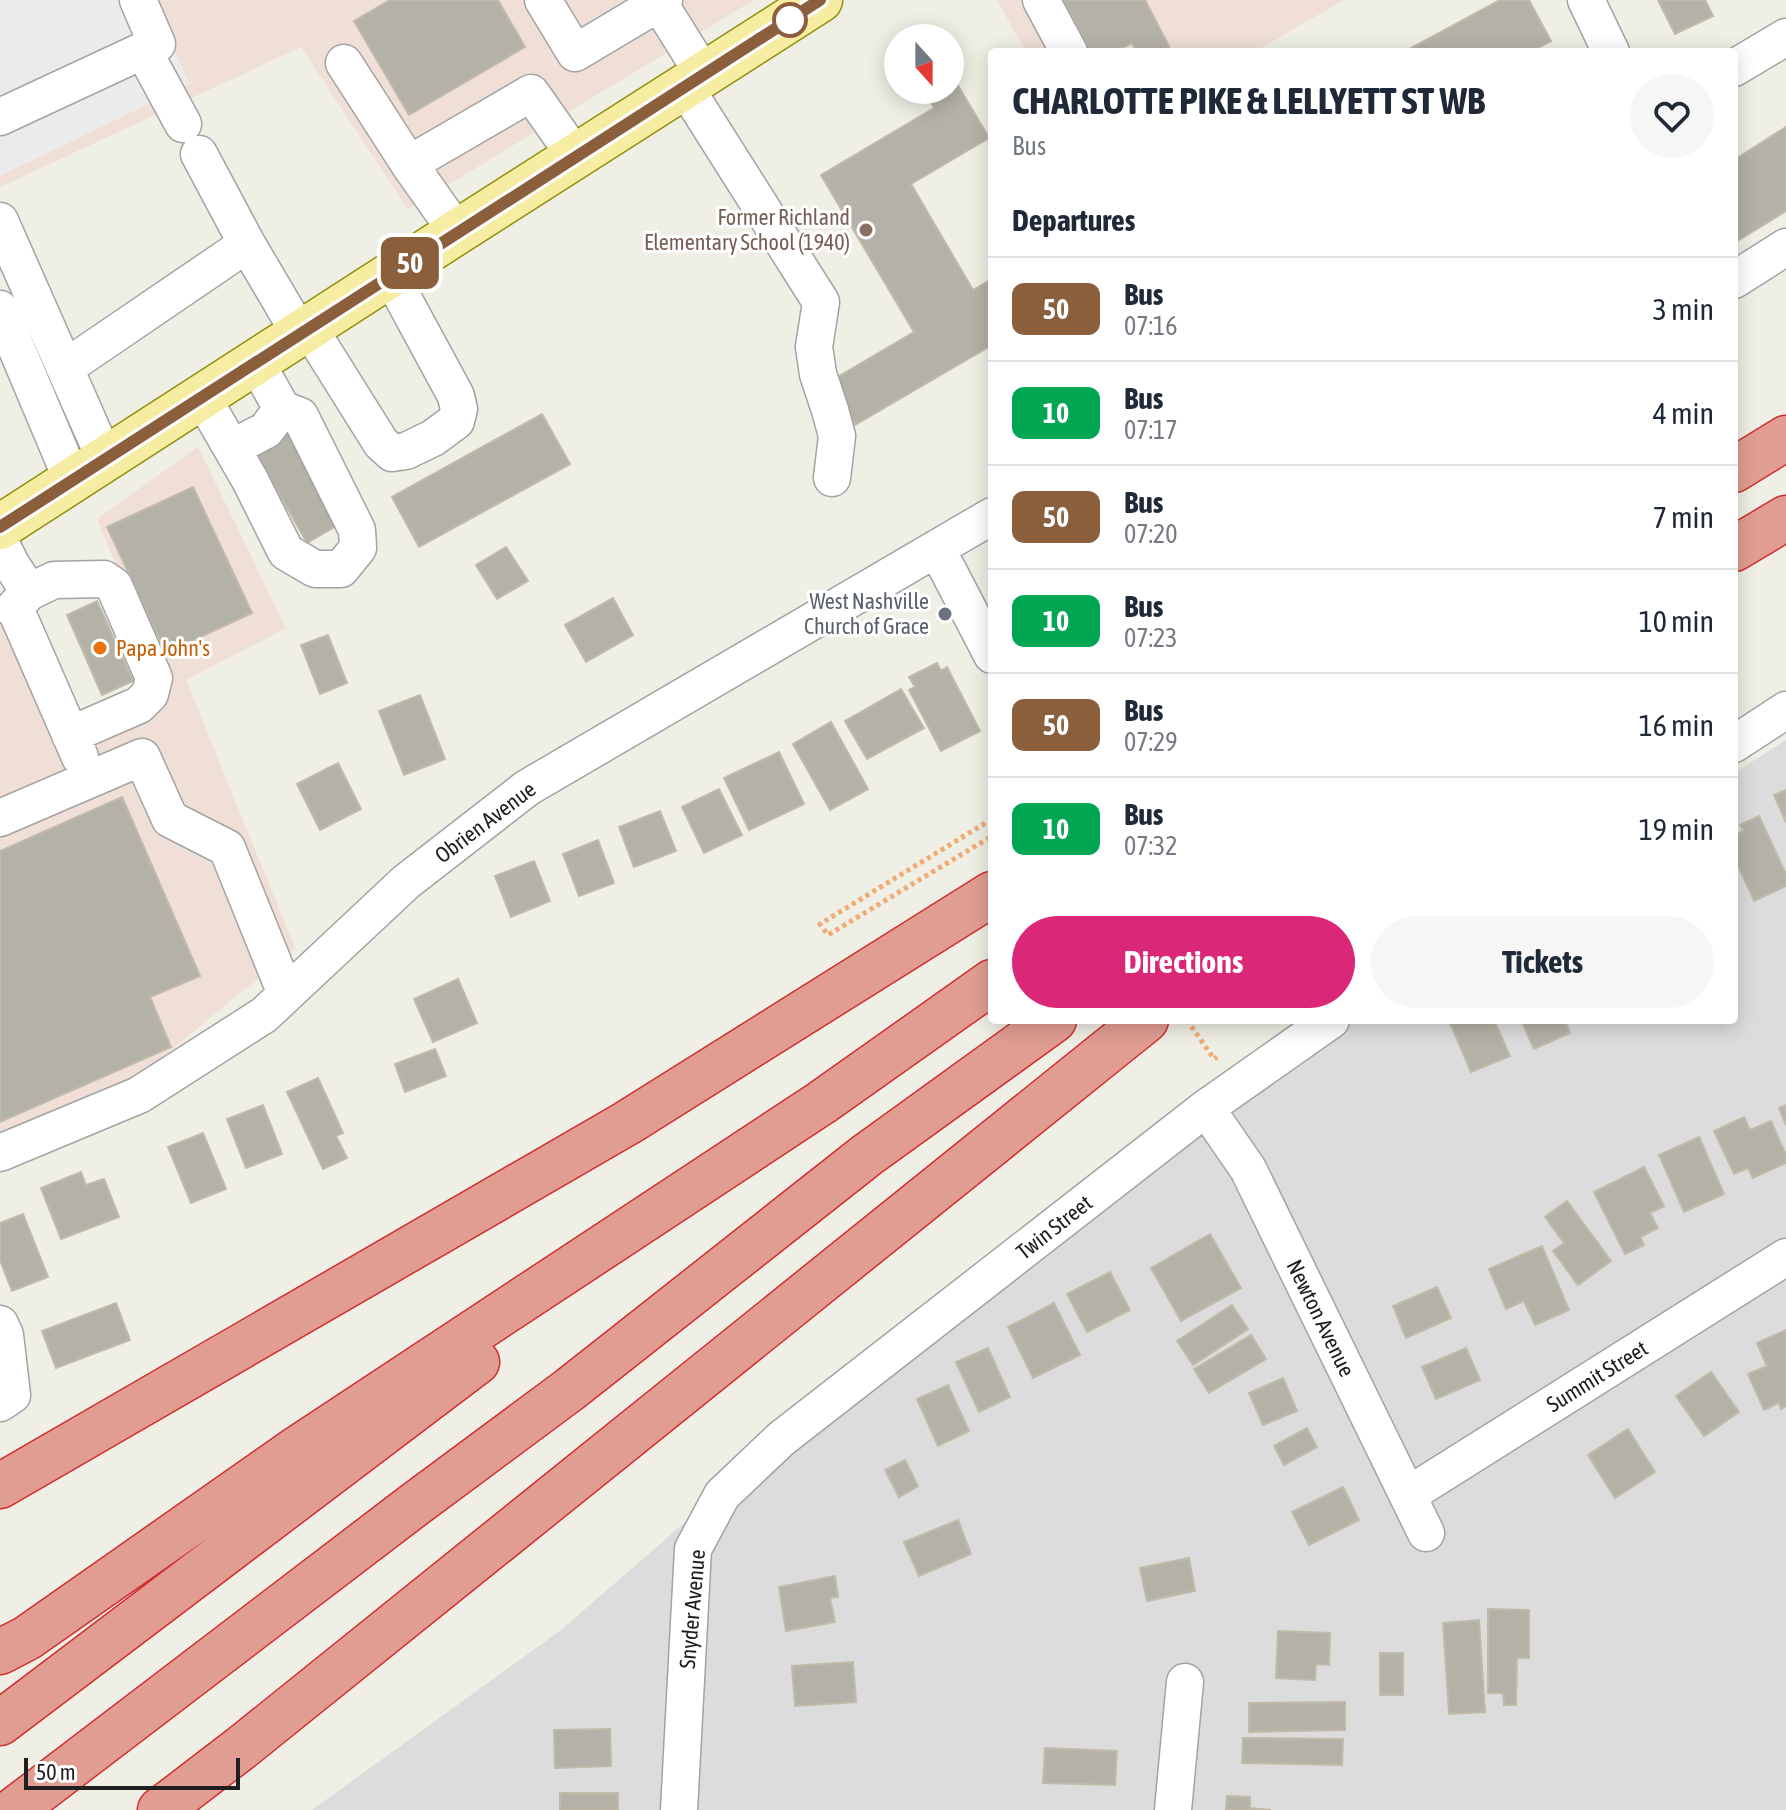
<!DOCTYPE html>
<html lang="en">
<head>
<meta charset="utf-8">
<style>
  :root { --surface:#fff; --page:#f6f6f7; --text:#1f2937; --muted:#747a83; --line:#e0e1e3; --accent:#db2777 }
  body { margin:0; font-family:"Asap Condensed",sans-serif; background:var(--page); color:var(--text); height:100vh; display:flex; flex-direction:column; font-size:30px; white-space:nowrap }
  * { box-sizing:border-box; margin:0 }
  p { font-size:26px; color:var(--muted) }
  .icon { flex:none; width:44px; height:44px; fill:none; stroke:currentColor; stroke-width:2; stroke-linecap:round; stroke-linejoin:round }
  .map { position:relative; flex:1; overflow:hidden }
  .sheet { position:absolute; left:988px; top:48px; width:750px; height:976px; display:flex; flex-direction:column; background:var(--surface); border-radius:8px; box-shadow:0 4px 20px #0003 }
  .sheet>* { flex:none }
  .badge { padding:0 16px; border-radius:12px; font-size:28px; line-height:52px }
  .needle { width:52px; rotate:159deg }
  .fabs { position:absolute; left:884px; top:24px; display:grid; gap:16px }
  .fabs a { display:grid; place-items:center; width:80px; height:80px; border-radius:50%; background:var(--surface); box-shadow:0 4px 20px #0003; font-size:40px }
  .scale { position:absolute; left:24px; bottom:20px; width:216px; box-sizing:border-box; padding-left:8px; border:4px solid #1f1f1f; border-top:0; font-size:22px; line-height:28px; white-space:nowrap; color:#1f1f1f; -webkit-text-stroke:6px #fff; paint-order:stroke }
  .map>.badge { position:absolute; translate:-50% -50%; box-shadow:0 0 0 4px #fff }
  h2 { padding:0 24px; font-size:30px; line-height:72px }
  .round { display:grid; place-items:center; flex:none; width:84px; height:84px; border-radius:42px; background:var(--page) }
  .head { display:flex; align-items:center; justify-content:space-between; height:136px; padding:0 24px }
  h1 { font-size:38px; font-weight:700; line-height:60px }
  .primary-button { display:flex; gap:16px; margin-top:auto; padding:16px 24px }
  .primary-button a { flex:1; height:92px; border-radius:48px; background:var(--accent); color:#fff; font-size:32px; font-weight:700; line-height:92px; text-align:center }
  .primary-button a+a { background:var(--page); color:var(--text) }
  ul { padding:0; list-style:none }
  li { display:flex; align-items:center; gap:24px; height:104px; padding:0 24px; border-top:2px solid var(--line) }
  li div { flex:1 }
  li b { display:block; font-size:30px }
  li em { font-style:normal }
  li .badge { min-width:88px; font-weight:700; text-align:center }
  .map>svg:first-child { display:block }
  .residential { fill:#dddcdc }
  .commercial { fill:#efdfd6 }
  .parking { fill:#ebebeb }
  .building { fill:#b4b2a8; stroke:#c0baa9; stroke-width:2 }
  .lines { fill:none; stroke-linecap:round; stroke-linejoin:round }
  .minor-casing { stroke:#a3a3a3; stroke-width:39 }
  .major-casing { stroke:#908f09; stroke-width:47 }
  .highway-casing { stroke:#d02f32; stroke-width:47 }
  .path { stroke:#f1aa74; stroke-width:5; stroke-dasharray:4 4; stroke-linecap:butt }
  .minor { stroke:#fff; stroke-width:36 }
  .major { stroke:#f6eda3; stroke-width:44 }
  .highway { stroke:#e19d92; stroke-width:44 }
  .line-casing { stroke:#fff; stroke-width:18 }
  .line { stroke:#8b5e3c; stroke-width:12 }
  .stop-dot { fill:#fff; stroke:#8b5e3c; stroke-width:4 }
  .education-dot { fill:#8d6e63; stroke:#fff; stroke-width:3 }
  .worship-dot { fill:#6b7280; stroke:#fff; stroke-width:3 }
  .food-dot { fill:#e8710a; stroke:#fff; stroke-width:3 }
  .labels { text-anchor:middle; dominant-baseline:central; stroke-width:6; stroke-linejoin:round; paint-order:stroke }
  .education-label { font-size:22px; fill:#785e54; stroke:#fff; text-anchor:end }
  .worship-label { font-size:22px; fill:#5b616d; stroke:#fff; text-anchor:end }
  .food-label { font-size:22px; fill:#c56008; stroke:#fff; text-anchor:start }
  .street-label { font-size:22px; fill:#1f1f1f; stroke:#fff }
</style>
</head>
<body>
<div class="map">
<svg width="1786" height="1810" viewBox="0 0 1786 1810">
  <rect width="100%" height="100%" fill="#efefe5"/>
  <path class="residential" d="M 1786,740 L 1786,1810 L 312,1810 L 561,1630 L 781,1439 L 1345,1020 L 1734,1020 L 1734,773 Z"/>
  <path class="commercial" d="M 0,0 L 754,0 L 408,209 L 301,47 L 0,187 Z
    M 997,0 L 1344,0 L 1254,52 L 1026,52 Z
    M 198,447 L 286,628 L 186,680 L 295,948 L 131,1083 L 0,1136 L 0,612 L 59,746 L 170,695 L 97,519 Z"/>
  <path class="parking" d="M 0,0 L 150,0 L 190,84 L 0,176 Z"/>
  <path class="building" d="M 390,0 L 498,0 L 525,47 L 409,115 L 354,21 Z
    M 1063,0 L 1145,0 L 1172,52 L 1137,52 L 1132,43 L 1114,52 L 1091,52 Z
    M 1500,0 L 1529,0 L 1551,41 L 1530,52 L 1404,52 Z
    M 1658,0 L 1705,0 L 1713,16 L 1675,34 Z
    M 950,72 L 989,138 L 911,184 L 973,290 L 992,279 L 992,345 L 855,425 L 829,382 L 914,332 L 821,175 L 934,108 L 924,90 L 950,90 Z
    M 1786,127 L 1786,211 L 1739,240 L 1734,232 L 1734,160 Z
    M 542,414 L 570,464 L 419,547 L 392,497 Z
    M 291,430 L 343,522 L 307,543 L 255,451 Z
    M 193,487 L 252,613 L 166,653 L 107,527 Z
    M 506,547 L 528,581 L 497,599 L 476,565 Z
    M 613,598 L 633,635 L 586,662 L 565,625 Z
    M 97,601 L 133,681 L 102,695 L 67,615 Z
    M 328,635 L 347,683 L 320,694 L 301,645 Z
    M 937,663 L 941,671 L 947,667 L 980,731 L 941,751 L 909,690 L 915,687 L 909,677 Z
    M 901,689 L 924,728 L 867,759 L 845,721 Z
    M 420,695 L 445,759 L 404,775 L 379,711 Z
    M 831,722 L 868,789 L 830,810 L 793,744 Z
    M 779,752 L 804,804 L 749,830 L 724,778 Z
    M 338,763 L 361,809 L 320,830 L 297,784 Z
    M 719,789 L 742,835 L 704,853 L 682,807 Z
    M 1786,790 L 1786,822 L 1774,795 Z
    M 122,797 L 200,976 L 150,997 L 171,1047 L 0,1122 L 0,851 Z
    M 660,811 L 676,851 L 634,867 L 619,827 Z
    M 1759,816 L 1786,874 L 1786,886 L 1754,901 L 1734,857 L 1734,835 L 1744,831 L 1740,825 Z
    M 598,840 L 614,883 L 579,896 L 563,854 Z
    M 534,861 L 550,901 L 511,917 L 495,876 Z
    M 458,979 L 477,1023 L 433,1042 L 414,999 Z
    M 1456,1020 L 1494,1020 L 1510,1056 L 1471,1072 L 1450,1023 Z
    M 1521,1020 L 1565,1020 L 1570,1033 L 1534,1049 Z
    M 435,1049 L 446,1076 L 405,1092 L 395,1064 Z
    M 318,1078 L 343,1133 L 336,1136 L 347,1158 L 323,1169 L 287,1092 Z
    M 263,1105 L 282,1154 L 246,1168 L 227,1119 Z
    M 1786,1105 L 1786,1125 L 1779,1108 Z
    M 1744,1117 L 1750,1130 L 1771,1121 L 1786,1155 L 1786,1163 L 1753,1178 L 1748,1168 L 1734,1174 L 1714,1131 Z
    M 203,1133 L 226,1189 L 191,1203 L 168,1147 Z
    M 1699,1137 L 1724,1194 L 1684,1212 L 1659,1155 Z
    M 1644,1167 L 1664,1206 L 1650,1213 L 1658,1228 L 1640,1237 L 1644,1245 L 1625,1254 L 1594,1192 Z
    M 81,1172 L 86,1185 L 104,1179 L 119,1217 L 61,1239 L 41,1188 Z
    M 1567,1201 L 1611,1261 L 1578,1285 L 1553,1251 L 1564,1243 L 1545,1217 Z
    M 23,1214 L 48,1277 L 12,1291 L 0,1260 L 0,1223 Z
    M 1210,1234 L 1241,1288 L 1181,1321 L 1151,1268 Z
    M 1542,1246 L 1569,1310 L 1535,1325 L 1524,1301 L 1506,1309 L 1489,1269 Z
    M 1110,1272 L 1130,1310 L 1087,1332 L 1067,1294 Z
    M 1437,1287 L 1451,1318 L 1406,1338 L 1393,1306 Z
    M 116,1303 L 130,1340 L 56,1368 L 42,1331 Z
    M 1054,1303 L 1080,1355 L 1033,1378 L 1008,1327 Z
    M 1232,1305 L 1248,1329 L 1193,1365 L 1177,1341 Z
    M 1786,1330 L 1786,1406 L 1781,1409 L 1779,1403 L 1764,1410 L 1748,1374 L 1767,1366 L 1757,1343 Z
    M 1251,1335 L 1266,1359 L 1209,1393 L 1194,1369 Z
    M 988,1348 L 1010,1397 L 979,1412 L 956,1362 Z
    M 1466,1348 L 1480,1380 L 1436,1399 L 1422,1367 Z
    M 1711,1372 L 1739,1412 L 1704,1436 L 1676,1396 Z
    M 1283,1378 L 1297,1411 L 1263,1425 L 1249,1393 Z
    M 948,1385 L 969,1431 L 938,1446 L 917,1399 Z
    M 1307,1428 L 1317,1447 L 1284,1465 L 1274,1446 Z
    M 1628,1429 L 1655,1472 L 1615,1498 L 1588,1455 Z
    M 905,1460 L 918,1486 L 899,1497 L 885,1470 Z
    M 1343,1487 L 1359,1520 L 1309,1545 L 1292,1512 Z
    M 958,1520 L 971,1554 L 919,1576 L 904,1542 Z
    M 1189,1558 L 1195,1591 L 1147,1601 L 1140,1568 Z
    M 835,1576 L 838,1597 L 830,1598 L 835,1622 L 786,1631 L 779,1587 Z
    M 1488,1609 L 1529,1610 L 1529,1658 L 1517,1658 L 1516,1705 L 1504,1705 L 1503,1693 L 1488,1693 Z
    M 1479,1620 L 1485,1712 L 1449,1714 L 1443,1623 Z
    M 1278,1631 L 1330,1633 L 1329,1665 L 1316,1664 L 1315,1680 L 1276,1678 Z
    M 1380,1653 L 1403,1653 L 1403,1695 L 1380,1695 Z
    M 853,1662 L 856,1702 L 795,1706 L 792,1666 Z
    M 1345,1702 L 1345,1730 L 1249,1732 L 1249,1703 Z
    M 610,1729 L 611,1766 L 555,1768 L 554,1730 Z
    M 1243,1738 L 1343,1739 L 1342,1765 L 1242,1763 Z
    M 1045,1748 L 1117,1751 L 1115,1785 L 1043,1783 Z
    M 560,1793 L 618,1793 L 618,1810 L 560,1810 Z
    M 1227,1796 L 1250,1797 L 1250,1808 L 1271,1810 L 1226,1810 Z"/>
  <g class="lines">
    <g class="minor-casing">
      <path id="minor" d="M 543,0 L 575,53 L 664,0
        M 1041,0 L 1069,52
        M 1586,0 L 1611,52
        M 659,3 L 704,75
        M 143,50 L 183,124
        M 344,63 L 409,164
        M 1734,68 L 1786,37
        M 685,87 L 821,302 L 814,347 L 818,374 L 830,410 L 837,436 L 832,478
        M 0,117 L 157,44 L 138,0
        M 199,154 L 247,244 L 300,334
        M 0,221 L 105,459
        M 457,232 L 409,164 L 531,93 L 576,157
        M 1734,280 L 1786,247
        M 0,309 L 72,480
        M 309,328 L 381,443 L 392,453 L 406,451 L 433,438 L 456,421 L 459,409 L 456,396 L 391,276
        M 65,368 L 247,244
        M 202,397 L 250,480 L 286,552 L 315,569 L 341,569 L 358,548 L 357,530 L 300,416 L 282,409 L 256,362
        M 232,448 L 266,430 L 282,409
        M 0,542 L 11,564 L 29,592 L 13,609
        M 937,549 L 992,655
        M 29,592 L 54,580 L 104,579 L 114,586 L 154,678 L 150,694 L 139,705 L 70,735
        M 15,608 L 80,757
        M 1734,744 L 1786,710
        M 0,818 L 142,757 L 170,819 L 227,848 L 286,994
        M 1206,1108 L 1248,1169 L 1426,1533
        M 0,1153 L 139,1095 L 264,1015 L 406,882 L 527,788 L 992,516
        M 0,1324 L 5,1335 L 12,1395 L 0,1403
        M 1408,1495 L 1786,1257
        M 679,1810 L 693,1549 L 722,1495 L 781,1439 L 1206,1108 L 1331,1020
        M 1173,1810 L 1185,1682"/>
    </g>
    <g class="major-casing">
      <path id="major" d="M 0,527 L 457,232 L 820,0"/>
    </g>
    <g class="highway-casing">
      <path id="highway" d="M 1734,470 L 1786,438
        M 1734,549 L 1786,518
        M 0,1486 L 627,1123 L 992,894
        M 0,1652 L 27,1638 L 298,1448 L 821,1103 L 992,982
        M 0,1723 L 477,1362
        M 14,1810 L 414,1505 L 569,1390 L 867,1155 L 1054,1020
        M 160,1810 L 241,1748 L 1146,1020"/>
    </g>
    <path class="path" d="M 992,819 L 820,924 L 828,935 L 992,836
      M 1187,1020 L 1214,1059 L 1217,1057"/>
    <use href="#minor" class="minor"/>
    <use href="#major" class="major"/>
    <use href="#highway" class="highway"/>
  </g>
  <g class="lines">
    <g class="line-casing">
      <path id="line" d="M 0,527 L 820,0"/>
    </g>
    <use href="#line" class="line"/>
  </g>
  <circle class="stop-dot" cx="790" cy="20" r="16"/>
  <circle class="education-dot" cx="866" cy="230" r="8"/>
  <circle class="worship-dot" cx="945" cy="614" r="8"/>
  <circle class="food-dot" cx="100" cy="648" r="8"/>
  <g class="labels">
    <g class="education-label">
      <text x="850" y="217">Former Richland<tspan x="850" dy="25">Elementary School (1940)</tspan></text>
    </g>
    <g class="worship-label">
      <text x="929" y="601">West Nashville<tspan x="929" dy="25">Church of Grace</tspan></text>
    </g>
    <g class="food-label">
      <text x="116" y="648">Papa John's</text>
    </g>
    <g class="street-label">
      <text transform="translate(485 822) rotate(-37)">Obrien Avenue</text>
      <text transform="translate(1054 1227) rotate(-38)">Twin Street</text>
      <text transform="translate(1321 1318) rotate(64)">Newton Avenue</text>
      <text transform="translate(1597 1376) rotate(-32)">Summit Street</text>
      <text transform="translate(692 1609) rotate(-85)">Snyder Avenue</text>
    </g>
  </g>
</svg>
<div class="fabs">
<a><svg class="needle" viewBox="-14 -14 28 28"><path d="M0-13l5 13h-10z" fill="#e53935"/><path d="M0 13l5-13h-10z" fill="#747a83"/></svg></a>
</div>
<div class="scale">50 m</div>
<b class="badge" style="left:410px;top:263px;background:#8b5e3c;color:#fff">50</b>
<section class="sheet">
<div class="head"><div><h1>CHARLOTTE PIKE &amp; LELLYETT ST WB</h1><p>Bus</p></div><a class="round"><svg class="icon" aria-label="heart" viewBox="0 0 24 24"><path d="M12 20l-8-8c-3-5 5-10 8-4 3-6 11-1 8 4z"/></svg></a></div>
<h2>Departures</h2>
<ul>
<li><span class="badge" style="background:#8b5e3c;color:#fff">50</span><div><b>Bus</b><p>07:16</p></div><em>3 min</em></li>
<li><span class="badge" style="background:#00a651;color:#fff">10</span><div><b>Bus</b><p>07:17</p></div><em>4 min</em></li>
<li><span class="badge" style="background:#8b5e3c;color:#fff">50</span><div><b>Bus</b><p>07:20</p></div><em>7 min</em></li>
<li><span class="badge" style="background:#00a651;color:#fff">10</span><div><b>Bus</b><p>07:23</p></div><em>10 min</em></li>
<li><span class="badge" style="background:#8b5e3c;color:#fff">50</span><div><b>Bus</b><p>07:29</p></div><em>16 min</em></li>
<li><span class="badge" style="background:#00a651;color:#fff">10</span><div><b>Bus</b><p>07:32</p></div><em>19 min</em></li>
</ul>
<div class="primary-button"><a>Directions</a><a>Tickets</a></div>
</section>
</div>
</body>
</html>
